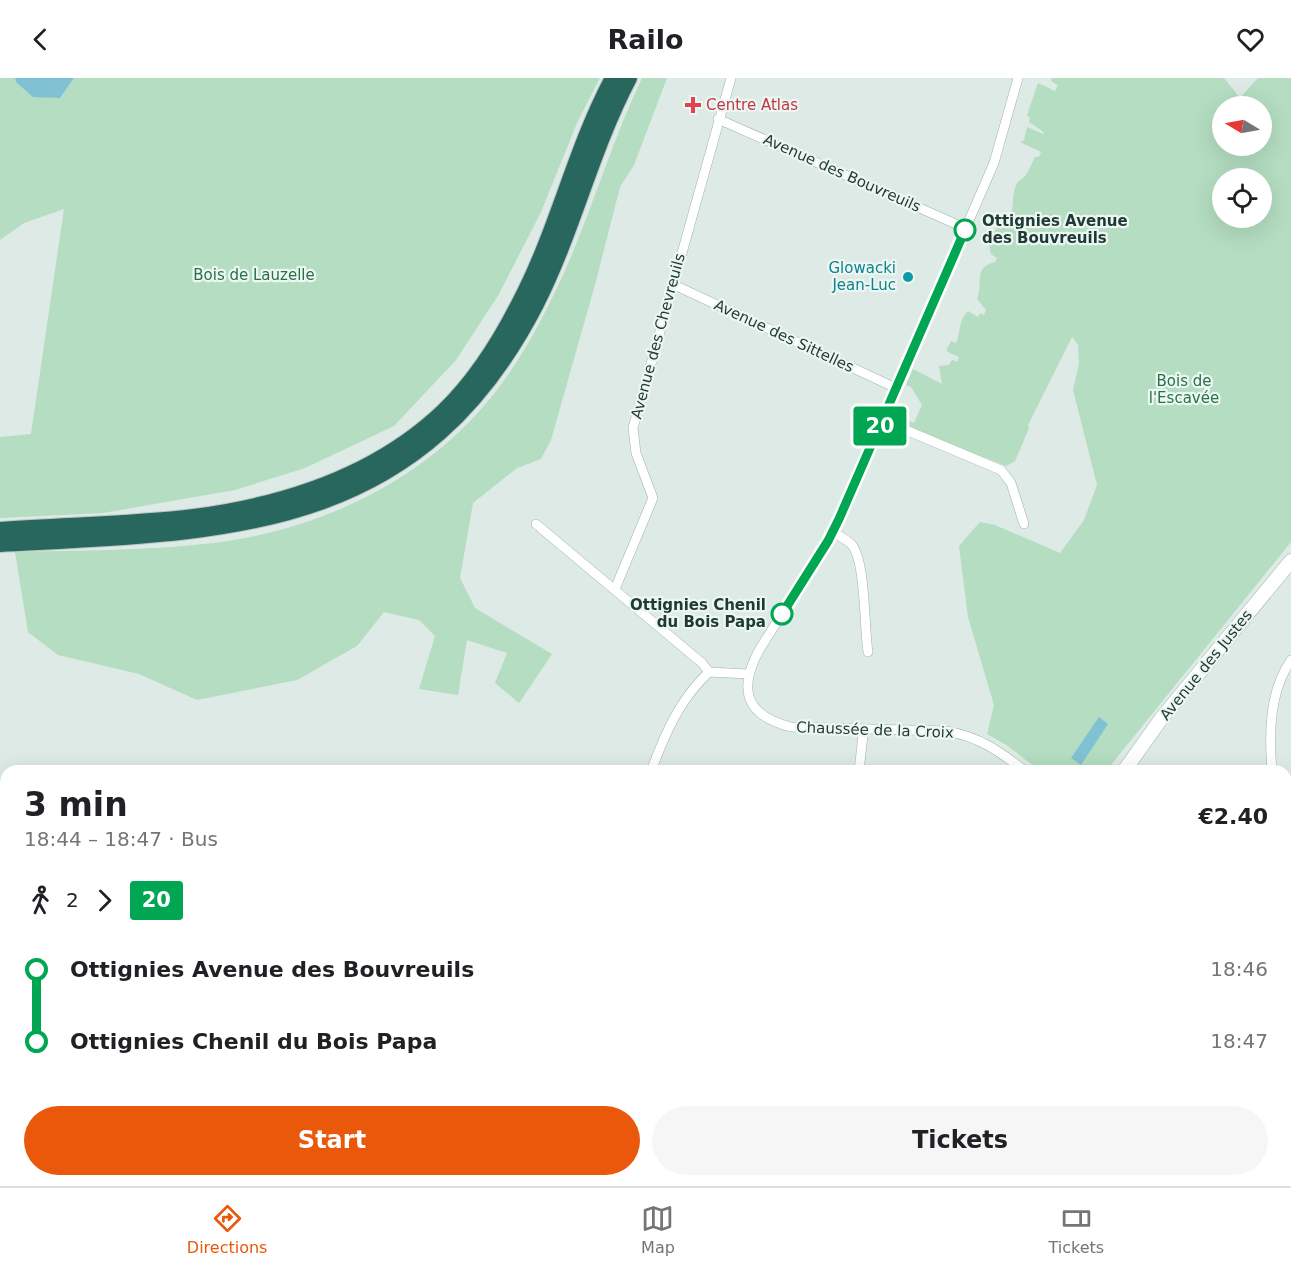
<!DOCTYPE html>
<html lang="en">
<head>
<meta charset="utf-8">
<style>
  :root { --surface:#fff; --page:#f6f6f6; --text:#202124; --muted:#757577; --line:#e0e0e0; --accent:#ea580c }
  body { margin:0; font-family:"DejaVu Sans",sans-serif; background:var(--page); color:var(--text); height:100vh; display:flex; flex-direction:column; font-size:22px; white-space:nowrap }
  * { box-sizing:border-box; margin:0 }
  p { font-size:20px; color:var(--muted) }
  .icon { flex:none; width:33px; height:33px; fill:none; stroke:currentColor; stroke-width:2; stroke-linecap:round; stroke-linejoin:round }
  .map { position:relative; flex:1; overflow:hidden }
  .sheet { position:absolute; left:0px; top:687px; width:1292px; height:422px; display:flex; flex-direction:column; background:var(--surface); border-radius:18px 18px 0 0; box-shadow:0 6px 24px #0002 }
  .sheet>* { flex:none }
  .badge { padding:0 12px; border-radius:4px; font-size:21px; line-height:39px }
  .needle { width:39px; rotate:280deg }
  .buttons { position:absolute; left:1212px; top:18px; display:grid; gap:12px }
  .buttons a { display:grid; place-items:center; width:60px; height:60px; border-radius:50%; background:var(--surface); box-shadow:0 6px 24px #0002; font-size:30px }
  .map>.badge { position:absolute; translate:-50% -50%; box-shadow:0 0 0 3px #fff }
  .legs { display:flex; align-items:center; gap:9px; height:66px; padding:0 24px; font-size:20px }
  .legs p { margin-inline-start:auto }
  .overview { display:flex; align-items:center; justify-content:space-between; height:102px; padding:0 24px }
  h1 { font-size:33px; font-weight:700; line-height:45px }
  .button { display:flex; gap:12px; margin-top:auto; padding:12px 24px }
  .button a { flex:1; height:69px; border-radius:36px; background:var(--accent); color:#fff; font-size:24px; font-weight:700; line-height:69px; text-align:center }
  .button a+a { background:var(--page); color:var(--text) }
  ul { padding:0 24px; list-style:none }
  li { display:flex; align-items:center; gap:21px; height:72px; font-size:22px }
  li i { display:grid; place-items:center; width:9px; height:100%; margin:0 8px; background:currentColor }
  li i::after { content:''; width:15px; height:15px; margin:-8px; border:4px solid; border-radius:50%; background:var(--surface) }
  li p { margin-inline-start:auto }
  li:first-child i { background:linear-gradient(#0000 50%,currentColor 0) }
  li:last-child i { background:linear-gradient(currentColor 50%,#0000 0) }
  header { display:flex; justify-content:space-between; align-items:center; height:78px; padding:0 24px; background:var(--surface); font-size:27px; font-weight:700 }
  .menu { display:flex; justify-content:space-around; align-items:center; height:84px; border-top:2px solid var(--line); background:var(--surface); font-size:16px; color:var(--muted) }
  .menu a { display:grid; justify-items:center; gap:3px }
  .menu .on { color:var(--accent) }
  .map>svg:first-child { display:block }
  .green { fill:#b4ddc1; fill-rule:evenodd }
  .water { fill:#80c2d3 }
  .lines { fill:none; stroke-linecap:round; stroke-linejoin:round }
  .street-casing { stroke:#a0b2ac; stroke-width:10 }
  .secondary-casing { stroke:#9bb6ae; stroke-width:15 }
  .highway-casing { stroke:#bcc4c2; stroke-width:18 }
  .street { stroke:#fff; stroke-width:9 }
  .secondary { stroke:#fff; stroke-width:14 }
  .highway { stroke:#28675d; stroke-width:16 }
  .line-1-casing { stroke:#fff; stroke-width:14 }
  .line-1 { stroke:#00a651; stroke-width:9 }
  .health-dot { fill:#e0444e; stroke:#edf6f2; stroke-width:2 }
  .stop-1-dot { fill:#fff; stroke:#00a651; stroke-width:3 }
  .culture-dot { fill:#0f9aa8; stroke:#edf6f2; stroke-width:2 }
  .labels { text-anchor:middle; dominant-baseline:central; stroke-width:4.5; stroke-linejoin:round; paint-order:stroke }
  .health-label { font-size:15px; fill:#be3a42; stroke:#edf6f2; text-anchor:start }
  .street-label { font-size:15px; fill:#1e3a34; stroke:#edf6f2 }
  .stop-label { font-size:15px; font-weight:bold; fill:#1e3a34; stroke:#edf6f2; text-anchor:start }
  .culture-label { font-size:15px; fill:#0d838f; stroke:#edf6f2; text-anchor:end }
  .park-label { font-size:15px; fill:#267248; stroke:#edf6f2 }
</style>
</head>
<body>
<header><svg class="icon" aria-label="back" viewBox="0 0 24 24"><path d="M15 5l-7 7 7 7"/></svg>Railo<svg class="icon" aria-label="heart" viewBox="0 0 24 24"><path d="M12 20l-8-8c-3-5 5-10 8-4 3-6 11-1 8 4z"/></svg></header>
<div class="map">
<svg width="1291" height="1108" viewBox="0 0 1291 1108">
  <rect width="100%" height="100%" fill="#ddeae5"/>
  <path class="green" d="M 0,0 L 15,0 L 16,4 L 60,20 L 74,0 L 600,0 L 577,45 L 541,134 L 499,216 L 456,282 L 394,348 L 305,390 L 235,412 L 103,435 L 0,440 L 0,359 L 31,356 L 64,131 L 24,145 L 0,162 Z
    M 642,0 L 667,0 L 634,87 L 620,109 L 596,203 L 551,362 L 541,381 L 517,390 L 473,425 L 460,500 L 475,530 L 552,576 L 519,625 L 495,605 L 507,575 L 467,562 L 458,617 L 419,611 L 435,558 L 419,542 L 384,534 L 357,568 L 297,602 L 197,622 L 139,596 L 58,577 L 28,554 L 15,474 C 81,472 148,473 214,465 C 325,451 432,399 500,308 C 521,280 538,249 553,218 C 588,148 608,71 642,0 Z
    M 1051,0 L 1224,0 L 1240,20 L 1258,0 L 1291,0 L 1291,464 L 1106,693 L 1040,693 L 1008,668 L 987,656 L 994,627 L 968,539 L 959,468 L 980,444 L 995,447 L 1060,475 L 1084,442 L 1097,407 L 1073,312 L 1079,286 L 1078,267 L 1072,259 L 1028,347 L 1029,350 L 1015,383 L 1006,388 L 902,347 L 907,342 L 914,345 L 922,327 L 911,309 L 906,307 L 913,291 L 942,306 L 939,288 L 949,287 L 952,282 L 957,284 L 959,279 L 946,273 L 951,263 L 956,265 C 961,254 958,243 968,233 L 978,239 L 980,235 L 984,237 L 986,232 L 977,221 C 984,205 972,190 995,184 L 997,180 L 991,176 L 989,166 L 1001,139 L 1010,139 C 1015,128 1011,119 1016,107 C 1018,102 1023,101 1026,97 C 1029,92 1032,85 1035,79 L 1039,79 L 1041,74 L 1020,64 L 1024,62 L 1027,49 L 1043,56 L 1044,54 L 1029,44 L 1030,39 L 1027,38 L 1028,34 L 1038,5 L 1055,13 L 1058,7 L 1052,4 ZM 1222,28 L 1262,28 L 1262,68 L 1222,68 ZM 1222,100 L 1262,100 L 1262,140 L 1222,140 Z"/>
  <path class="water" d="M 15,0 L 74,0 L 60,20 L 33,19 L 16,4 Z
    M 1099,639 L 1108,646 L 1081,687 L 1071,680 Z"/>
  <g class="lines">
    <g class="street-casing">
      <path id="street" d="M 1018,0 L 994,85 L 839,441 L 828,463 L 761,569 C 738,609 743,637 791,649 L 946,653 C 980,659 999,673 1025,693
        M 718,41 L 965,150
        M 672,206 L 896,310
        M 882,342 L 1001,392 L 1011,405 L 1024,446
        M 536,446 L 702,585 L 709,594
        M 833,454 C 839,458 848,462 852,467 C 866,485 864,550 868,574
        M 615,511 L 653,420 L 636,375 L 633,350 L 731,0
        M 651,693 C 665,656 679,622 709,594 L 748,596
        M 859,693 L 863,657
        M 1272,693 C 1269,656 1269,614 1291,582
        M 1286,759 L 1291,775
        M 0,773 L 6,762
        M 1286,823 L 1291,814
        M 1286,844 L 1291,849
        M 0,846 L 6,858
        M 190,1102 L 195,1108
        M 415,1102 L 419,1108
        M 781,1102 L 782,1108
        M 1025,1102 L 1027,1108
        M 1141,1102 L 1145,1108
        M 266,1108 L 266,1102
        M 649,1108 L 653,1102"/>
    </g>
    <g class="secondary-casing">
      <path id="secondary" d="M 1124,693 L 1161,641 L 1291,483
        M 116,1108 L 121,1102
        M 846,1108 L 848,1102"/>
    </g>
    <g class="highway-casing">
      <path id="highway" d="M 0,452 C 65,447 130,447 194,439 C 285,427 377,397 444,333 C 477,301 501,262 521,222 C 558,151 575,71 613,0
        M 0,466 C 228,454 418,456 536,226 C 573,153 591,72 629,0"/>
    </g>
    <use href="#street" class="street"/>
    <use href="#secondary" class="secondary"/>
    <use href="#highway" class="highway"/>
  </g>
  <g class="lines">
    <g class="line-1-casing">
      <path id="line-1" d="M 782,536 L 828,463 L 839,441 L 965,152"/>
    </g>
    <use href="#line-1" class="line-1"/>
  </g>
  <path class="health-dot" d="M690 18h6v6h6v6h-6v6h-6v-6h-6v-6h6z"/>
  <g class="stop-1-dot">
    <circle cx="965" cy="152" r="10"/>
    <circle cx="782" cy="536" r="10"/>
  </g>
  <circle class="culture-dot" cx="908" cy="199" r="6"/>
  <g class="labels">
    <g class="health-label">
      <text x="706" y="27">Centre Atlas</text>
    </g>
    <g class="street-label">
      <text transform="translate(842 95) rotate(24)">Avenue des Bouvreuils</text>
      <text transform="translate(658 258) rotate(-75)">Avenue des Chevreuils</text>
      <text transform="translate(784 258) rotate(25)">Avenue des Sittelles</text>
      <text transform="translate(1206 587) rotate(-51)">Avenue des Justes</text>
      <text transform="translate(875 652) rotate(2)">Chaussée de la Croix</text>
    </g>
    <g class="stop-label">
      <text x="982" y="143">Ottignies Avenue<tspan x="982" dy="17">des Bouvreuils</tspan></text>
      <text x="766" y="527" text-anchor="end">Ottignies Chenil<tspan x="766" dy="17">du Bois Papa</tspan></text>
    </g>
    <g class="culture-label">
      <text x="896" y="190">Glowacki<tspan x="896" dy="17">Jean-Luc</tspan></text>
    </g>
    <g class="park-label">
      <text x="254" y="197">Bois de Lauzelle</text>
      <text x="1184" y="303">Bois de<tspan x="1184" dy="17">l'Escavée</tspan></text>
    </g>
  </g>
</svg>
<div class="buttons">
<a><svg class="needle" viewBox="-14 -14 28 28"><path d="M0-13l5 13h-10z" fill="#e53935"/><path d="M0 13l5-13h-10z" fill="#757577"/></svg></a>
<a><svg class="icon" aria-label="locate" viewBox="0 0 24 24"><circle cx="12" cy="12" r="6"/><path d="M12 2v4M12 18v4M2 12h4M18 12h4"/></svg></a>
</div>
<b class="badge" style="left:880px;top:348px;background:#00a651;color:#fff">20</b>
<section class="sheet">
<div class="overview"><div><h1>3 min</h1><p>18:44 – 18:47 · Bus</p></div><b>€2.40</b></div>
<div class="legs"><svg class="icon" aria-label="walk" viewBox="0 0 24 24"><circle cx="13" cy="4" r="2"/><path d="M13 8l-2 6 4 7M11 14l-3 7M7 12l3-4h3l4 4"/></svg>2<svg class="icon" aria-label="forward" viewBox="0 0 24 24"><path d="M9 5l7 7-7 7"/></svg><b class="badge" style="background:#00a651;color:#fff">20</b></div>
<ul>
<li><i style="color:#00a651"></i><b>Ottignies Avenue des Bouvreuils</b><p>18:46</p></li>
<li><i style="color:#00a651"></i><b>Ottignies Chenil du Bois Papa</b><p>18:47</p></li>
</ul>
<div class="button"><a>Start</a><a>Tickets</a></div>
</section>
</div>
<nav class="menu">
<a class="on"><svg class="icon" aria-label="directions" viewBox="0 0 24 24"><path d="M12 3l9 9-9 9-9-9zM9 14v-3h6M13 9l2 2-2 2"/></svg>Directions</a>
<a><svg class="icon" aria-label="map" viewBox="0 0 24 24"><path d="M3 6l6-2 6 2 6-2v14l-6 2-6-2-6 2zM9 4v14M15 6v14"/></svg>Map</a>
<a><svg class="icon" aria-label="tickets" viewBox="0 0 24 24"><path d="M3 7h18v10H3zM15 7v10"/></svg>Tickets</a>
</nav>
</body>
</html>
